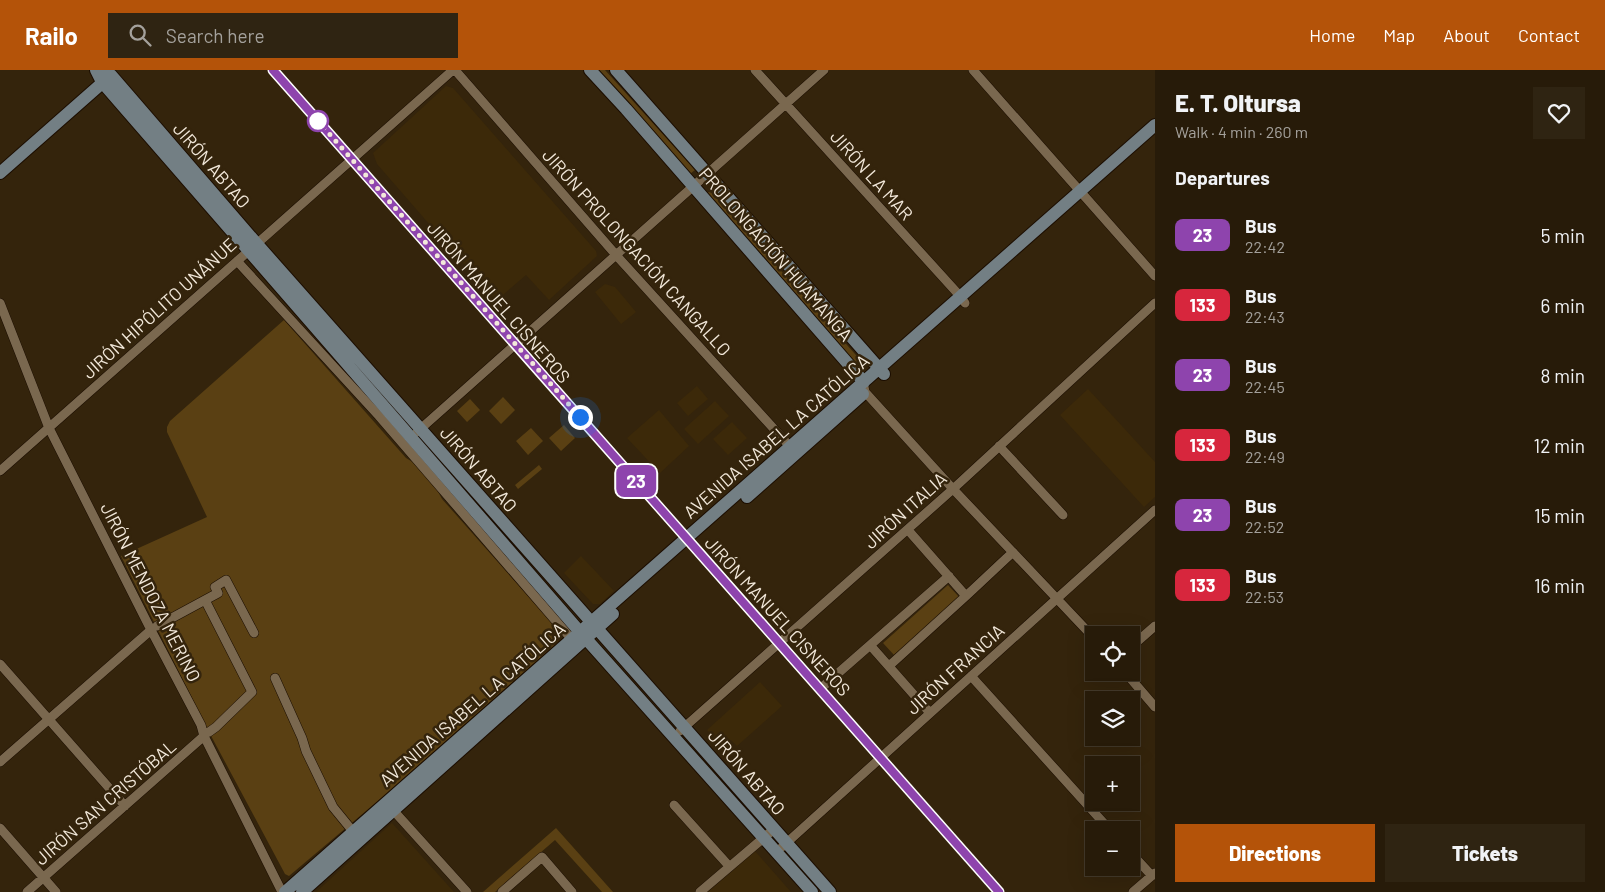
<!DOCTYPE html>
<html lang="en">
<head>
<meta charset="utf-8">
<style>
  :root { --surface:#271b09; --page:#2f2412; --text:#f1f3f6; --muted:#a4a19c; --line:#43392a; --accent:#b45309 }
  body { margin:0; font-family:Barlow,sans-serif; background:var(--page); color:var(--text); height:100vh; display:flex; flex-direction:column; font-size:19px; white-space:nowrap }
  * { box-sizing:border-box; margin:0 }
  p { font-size:16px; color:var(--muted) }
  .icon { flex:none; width:28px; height:28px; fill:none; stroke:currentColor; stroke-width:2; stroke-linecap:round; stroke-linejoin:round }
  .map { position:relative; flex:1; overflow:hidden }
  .side { display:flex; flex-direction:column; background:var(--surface); width:450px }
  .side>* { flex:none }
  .badge { padding:0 10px; border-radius:8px; font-size:18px; line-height:32px }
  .fabs { position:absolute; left:1085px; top:556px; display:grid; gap:10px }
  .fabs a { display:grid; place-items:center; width:55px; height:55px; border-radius:0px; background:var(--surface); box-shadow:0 5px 20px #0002,0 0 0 1px var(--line); font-size:25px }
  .you { position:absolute; width:25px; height:25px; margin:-12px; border:4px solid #fff; border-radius:50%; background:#1a73e8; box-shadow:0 0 0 8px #1a73e833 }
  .map>.badge { position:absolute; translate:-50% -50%; box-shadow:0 0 0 2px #fff }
  h2 { padding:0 20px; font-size:19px; line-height:45px }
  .round { display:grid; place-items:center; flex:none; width:52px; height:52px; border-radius:0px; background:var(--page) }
  .overview { display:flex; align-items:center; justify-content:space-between; height:85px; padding:0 20px }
  h1 { font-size:24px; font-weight:800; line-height:38px }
  .action { display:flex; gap:10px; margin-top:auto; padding:10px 20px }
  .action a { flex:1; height:58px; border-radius:0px; background:var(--accent); color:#fff; font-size:20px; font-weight:800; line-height:58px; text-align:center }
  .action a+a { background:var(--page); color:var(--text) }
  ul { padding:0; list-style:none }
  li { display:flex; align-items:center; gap:15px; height:70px; padding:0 20px }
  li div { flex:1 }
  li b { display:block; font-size:19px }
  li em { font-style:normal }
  li .badge { min-width:55px; font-weight:700; text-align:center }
  header { display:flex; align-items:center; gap:30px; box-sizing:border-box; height:70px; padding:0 25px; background:var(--accent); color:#fff }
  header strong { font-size:24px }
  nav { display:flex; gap:28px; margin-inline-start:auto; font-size:18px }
  .search { width:350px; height:45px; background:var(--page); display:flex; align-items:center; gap:12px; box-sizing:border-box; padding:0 18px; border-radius:0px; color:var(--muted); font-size:19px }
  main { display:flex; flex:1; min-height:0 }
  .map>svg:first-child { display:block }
  .built { fill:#3c2909 }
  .green { fill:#5a4013 }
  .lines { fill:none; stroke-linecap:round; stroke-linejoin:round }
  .street-casing { stroke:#1b0d00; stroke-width:10 }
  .secondary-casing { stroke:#1b0d00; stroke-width:14 }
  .street { stroke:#7a684f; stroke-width:9 }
  .secondary { stroke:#737f84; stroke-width:12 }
  .line-casing { stroke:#fff; stroke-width:11 }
  .line { stroke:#8e44ad; stroke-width:8 }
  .walk { stroke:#f2e8da; stroke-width:5; stroke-dasharray:0 9 }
  .stop-dot { fill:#fff; stroke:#8e44ad; stroke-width:2.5 }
  .labels { text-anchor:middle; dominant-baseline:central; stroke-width:5; stroke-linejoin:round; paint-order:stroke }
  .street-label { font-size:18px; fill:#f2e8da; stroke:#34240c }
</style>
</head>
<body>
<header>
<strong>Railo</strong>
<div class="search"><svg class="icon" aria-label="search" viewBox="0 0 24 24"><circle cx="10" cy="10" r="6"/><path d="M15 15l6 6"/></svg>Search here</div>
<nav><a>Home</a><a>Map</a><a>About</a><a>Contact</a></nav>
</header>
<main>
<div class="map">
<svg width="1155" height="822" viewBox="0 0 1155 822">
  <rect width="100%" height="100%" fill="#34240c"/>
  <path class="built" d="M 446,16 L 453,18 L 596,181 L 597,186 L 549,230 L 526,205 L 496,231 L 377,94 L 373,83 Z
    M 605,214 L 615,217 L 636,242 L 621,254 L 595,222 Z
    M 697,316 L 708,329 L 688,346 L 677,333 Z
    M 1088,319 L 1155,392 L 1155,427 L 1144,437 L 1060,345 Z
    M 715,331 L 729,346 L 698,374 L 684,359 Z
    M 659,340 L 689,376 L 660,403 L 627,368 Z
    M 732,352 L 747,368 L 728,385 L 713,369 Z
    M 581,486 L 614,521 L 600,534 L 593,534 L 564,503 Z
    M 760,612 L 782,636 L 737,676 L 731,670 L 723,677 L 707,660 Z
    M 392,753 L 454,822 L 316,822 Z
    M 754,780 L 791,822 L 706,822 Z"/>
  <path class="green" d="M 590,0 L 605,0 L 695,100 L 686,107 Z
    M 710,121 L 863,293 L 857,299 L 703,127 Z
    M 284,250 L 406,388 C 422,396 434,413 442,429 L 560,562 L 558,572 L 379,730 L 289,806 L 285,804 L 209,662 L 121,486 L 207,447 L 167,362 L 167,357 L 170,351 Z
    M 503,327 L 515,340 L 501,354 L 489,341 Z
    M 470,329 L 480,340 L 467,352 L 457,341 Z
    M 564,355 L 575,368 L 561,381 L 549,368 Z
    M 531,358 L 543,371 L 528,385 L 516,371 Z
    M 539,395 L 542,399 L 518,419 L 515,415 Z
    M 948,515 L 959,527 L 894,585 L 883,573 Z
    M 556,758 L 613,822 L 602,822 L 555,770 L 495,822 L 483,822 Z"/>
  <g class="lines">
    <g class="street-casing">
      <path id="street" d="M 273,0 L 999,822
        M 455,0 L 616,185 L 794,381
        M 755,0 L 960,226 L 965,233
        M 973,0 L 1155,206
        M 237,191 L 379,346 L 568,565
        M 0,233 L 49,358 L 151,560 L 201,655 L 204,666 L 282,822
        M 864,317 L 865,322 L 953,419 L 1094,568
        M 417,362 L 824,0
        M 999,376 L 1063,445
        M 0,401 L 453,0
        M 966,526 L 1013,482
        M 205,530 L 252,622 L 216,657 L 209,662
        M 157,556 L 218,523 L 215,517 L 226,510 L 254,563
        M 870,575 L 930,643
        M 1131,577 L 1155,556
        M 0,594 L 125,736
        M 889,596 L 966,526 L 908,460
        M 1125,602 L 1155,637
        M 971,606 L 1110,760
        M 275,608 L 302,668 L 306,681 L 333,737 L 351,759
        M 820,619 L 949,506
        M 680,661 L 953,419 L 1155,233
        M 0,692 L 151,560
        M 674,735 L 729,796
        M 393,740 L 467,822
        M 0,758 L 56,822
        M 782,777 L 1155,440
        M 1131,783 L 1152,806
        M 27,822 L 204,666
        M 502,822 L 542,787 L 572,822
        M 700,822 L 774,759
        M 1133,822 L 1155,803"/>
    </g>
    <g class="secondary-casing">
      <path id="secondary" d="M 96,0 L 102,12 L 580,562 L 812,822
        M 102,0 L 111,5 L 257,174 L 830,822
        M 590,0 L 626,39 L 864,312
        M 616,0 L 884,304
        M 0,103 L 109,7
        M 747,427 L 863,324
        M 285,822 L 1155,55
        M 302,822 L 613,544"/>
    </g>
    <use href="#street" class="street"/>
    <use href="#secondary" class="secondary"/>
  </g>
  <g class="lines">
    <g class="line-casing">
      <path id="line" d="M 273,0 L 999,822"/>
    </g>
    <use href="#line" class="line"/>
    <path class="walk" d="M 318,51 L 580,347"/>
  </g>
  <circle class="stop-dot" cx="318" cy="51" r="10"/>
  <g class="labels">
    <g class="street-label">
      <text transform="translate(212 95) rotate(49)">JIRÓN ABTAO</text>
      <text transform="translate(872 105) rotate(48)">JIRÓN LA MAR</text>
      <text transform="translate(637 182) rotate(48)">JIRÓN PROLONGACIÓN CANGALLO</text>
      <text transform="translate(776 184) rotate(49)">PROLONGACIÓN HUAMANGA</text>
      <text transform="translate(499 232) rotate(49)">JIRÓN MANUEL CISNEROS</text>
      <text transform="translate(159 238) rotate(-42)">JIRÓN HIPÓLITO UNÁNUE</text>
      <text transform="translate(776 366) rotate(-41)">AVENIDA ISABEL LA CATÓLICA</text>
      <text transform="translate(479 399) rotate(49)">JIRÓN ABTAO</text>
      <text transform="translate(905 440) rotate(-42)">JIRÓN ITALIA</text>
      <text transform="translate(151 522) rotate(63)">JIRÓN MENDOZA MERINO</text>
      <text transform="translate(778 546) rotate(48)">JIRÓN MANUEL CISNEROS</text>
      <text transform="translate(955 599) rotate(-42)">JIRÓN FRANCIA</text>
      <text transform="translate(472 634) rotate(-41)">AVENIDA ISABEL LA CATÓLICA</text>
      <text transform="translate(747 702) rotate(49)">JIRÓN ABTAO</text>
      <text transform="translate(105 732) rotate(-41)">JIRÓN SAN CRISTÓBAL</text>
    </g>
  </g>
</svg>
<div class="fabs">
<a><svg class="icon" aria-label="locate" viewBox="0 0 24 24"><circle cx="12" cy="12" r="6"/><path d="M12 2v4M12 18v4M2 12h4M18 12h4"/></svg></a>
<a><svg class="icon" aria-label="layers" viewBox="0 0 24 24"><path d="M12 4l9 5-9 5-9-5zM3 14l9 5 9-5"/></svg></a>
<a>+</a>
<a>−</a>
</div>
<div class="you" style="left:580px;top:347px"></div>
<b class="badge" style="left:636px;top:411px;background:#8e44ad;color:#fff">23</b>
</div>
<section class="side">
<div class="overview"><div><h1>E. T. Oltursa</h1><p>Walk · 4 min · 260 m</p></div><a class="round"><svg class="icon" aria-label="heart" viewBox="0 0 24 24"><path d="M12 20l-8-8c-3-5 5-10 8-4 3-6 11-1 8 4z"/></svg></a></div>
<h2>Departures</h2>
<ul>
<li><span class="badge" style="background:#8e44ad;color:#fff">23</span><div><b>Bus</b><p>22:42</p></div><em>5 min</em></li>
<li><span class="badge" style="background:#d7263d;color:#fff">133</span><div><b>Bus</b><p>22:43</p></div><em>6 min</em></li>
<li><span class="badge" style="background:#8e44ad;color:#fff">23</span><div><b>Bus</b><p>22:45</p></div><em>8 min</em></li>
<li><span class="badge" style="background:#d7263d;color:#fff">133</span><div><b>Bus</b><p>22:49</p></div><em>12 min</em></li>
<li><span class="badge" style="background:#8e44ad;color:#fff">23</span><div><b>Bus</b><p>22:52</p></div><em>15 min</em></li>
<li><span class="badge" style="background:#d7263d;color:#fff">133</span><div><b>Bus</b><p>22:53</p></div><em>16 min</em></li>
</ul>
<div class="action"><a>Directions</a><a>Tickets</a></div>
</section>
</main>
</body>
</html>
